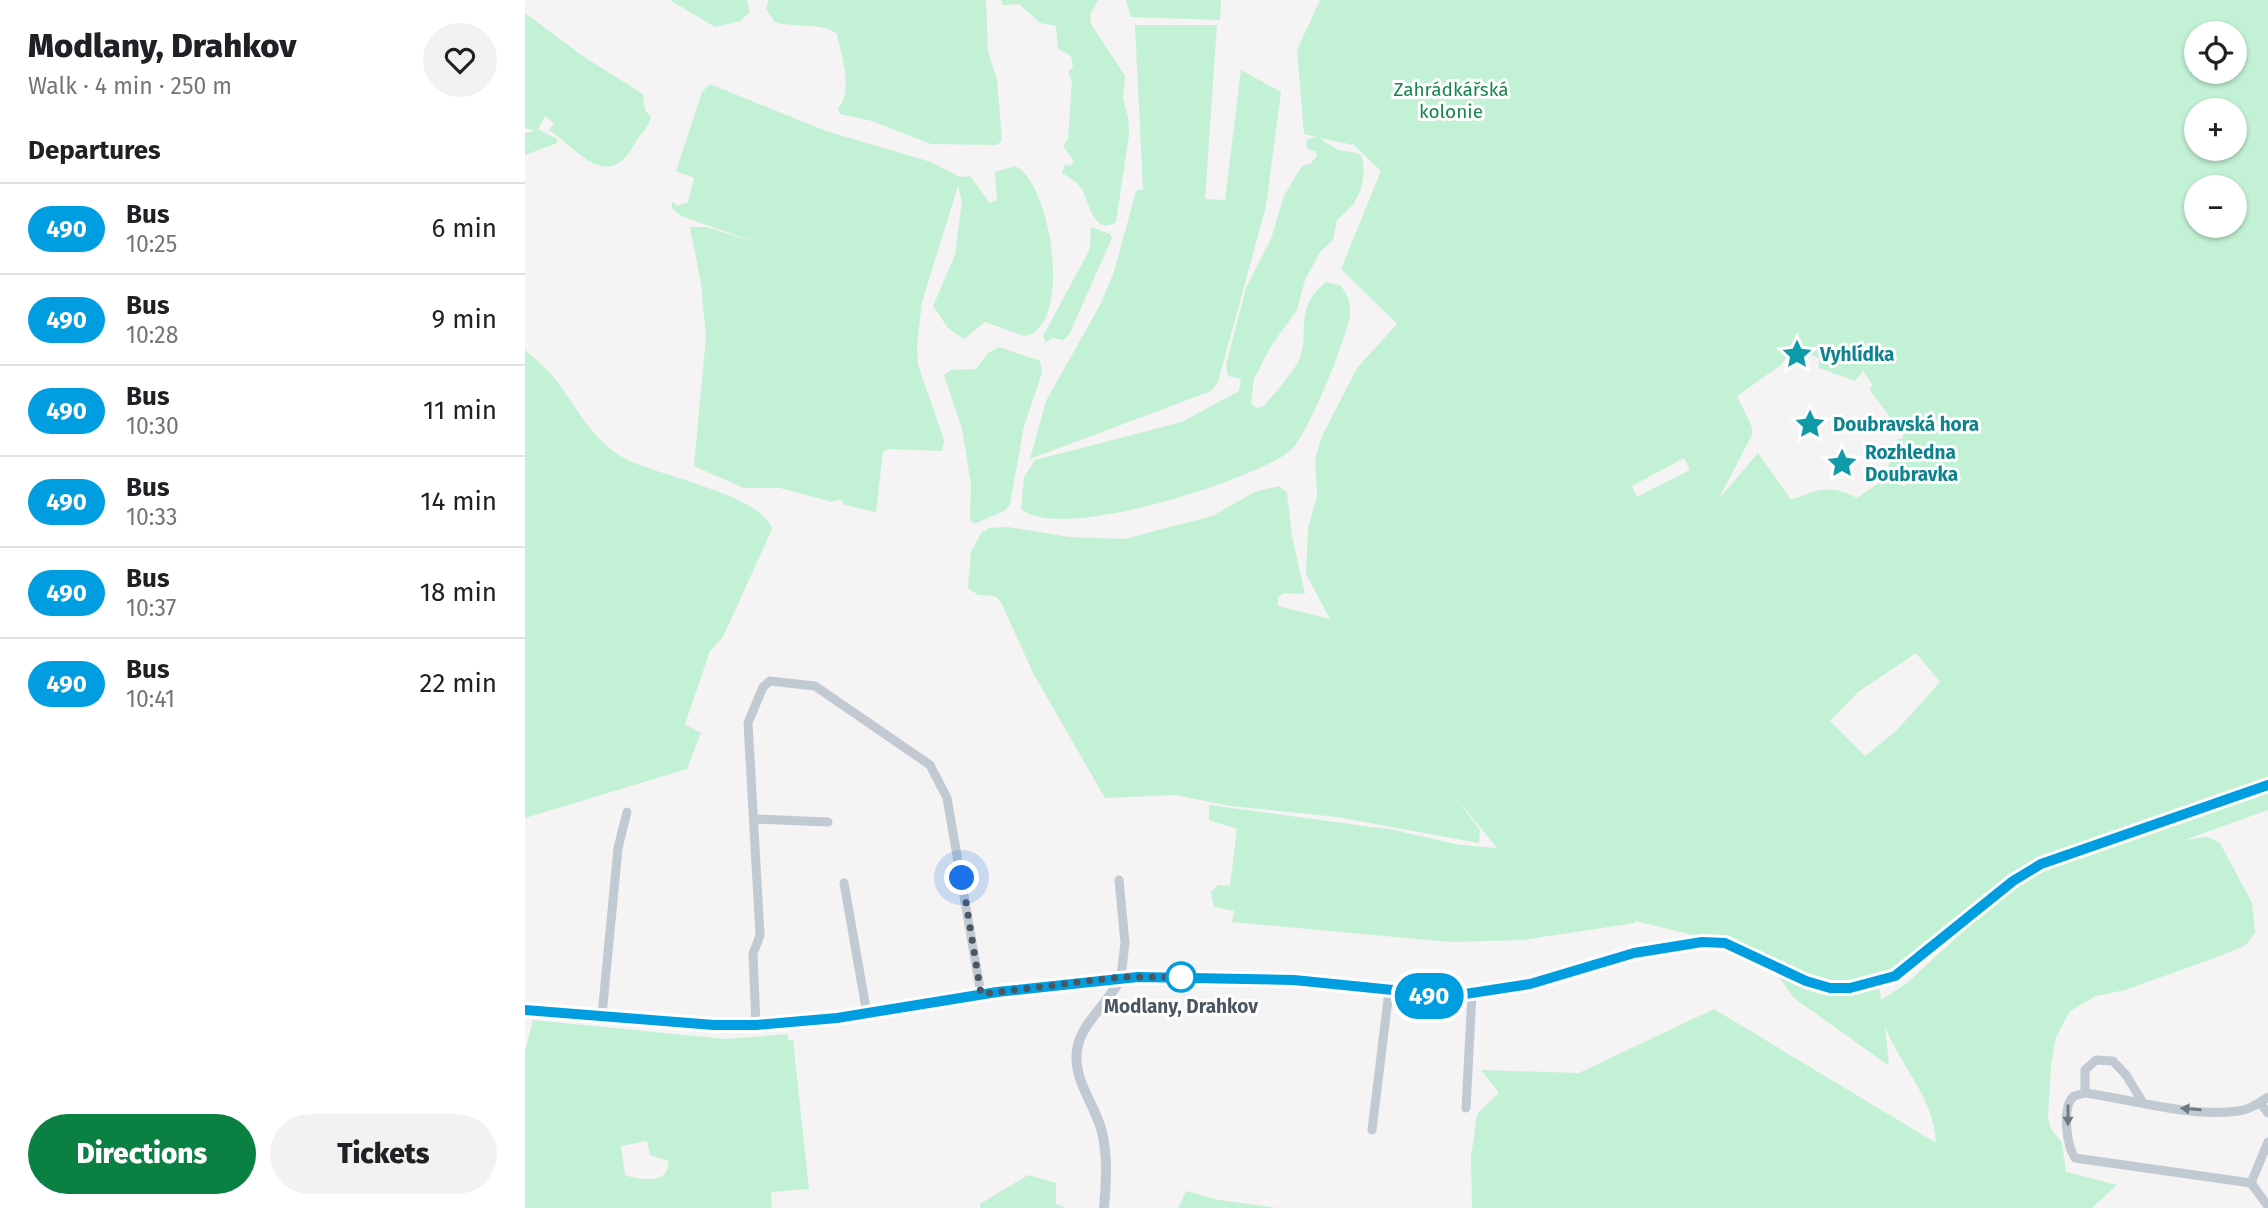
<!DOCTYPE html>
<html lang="en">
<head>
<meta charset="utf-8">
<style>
  :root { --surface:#fff; --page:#f2f2f2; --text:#202124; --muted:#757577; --line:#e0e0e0; --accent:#0b8043 }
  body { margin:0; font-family:"Fira Sans",sans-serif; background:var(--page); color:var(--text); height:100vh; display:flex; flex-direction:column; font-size:26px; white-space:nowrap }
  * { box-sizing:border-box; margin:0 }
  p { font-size:23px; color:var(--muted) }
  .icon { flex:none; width:38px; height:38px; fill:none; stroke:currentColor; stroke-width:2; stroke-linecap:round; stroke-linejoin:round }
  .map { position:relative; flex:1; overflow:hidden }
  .side { display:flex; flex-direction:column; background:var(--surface); width:525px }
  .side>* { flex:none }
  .badge { padding:0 14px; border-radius:23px; font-size:24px; line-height:46px }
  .fabs { position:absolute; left:1659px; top:21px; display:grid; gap:14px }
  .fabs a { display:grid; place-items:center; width:63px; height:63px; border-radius:50%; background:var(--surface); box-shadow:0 2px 5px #0004; font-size:35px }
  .you { position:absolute; width:35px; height:35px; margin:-18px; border:5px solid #fff; border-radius:50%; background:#1a73e8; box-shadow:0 0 0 10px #1a73e833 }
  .map>.badge { position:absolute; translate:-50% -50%; box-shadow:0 0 0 4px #fff }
  h2 { padding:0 28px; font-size:26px; line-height:63px }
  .round { display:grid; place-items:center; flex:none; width:74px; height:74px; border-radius:37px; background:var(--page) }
  .overview { display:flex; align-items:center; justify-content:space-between; height:119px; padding:0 28px }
  h1 { font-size:33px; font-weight:800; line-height:52px }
  .button { display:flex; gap:14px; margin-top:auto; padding:14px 28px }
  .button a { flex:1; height:80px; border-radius:42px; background:var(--accent); color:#fff; font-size:28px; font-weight:800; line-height:80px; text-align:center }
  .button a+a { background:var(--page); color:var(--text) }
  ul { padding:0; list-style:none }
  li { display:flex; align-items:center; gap:21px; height:91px; padding:0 28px; border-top:2px solid var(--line) }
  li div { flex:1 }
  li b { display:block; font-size:26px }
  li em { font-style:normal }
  li .badge { min-width:77px; font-weight:700; text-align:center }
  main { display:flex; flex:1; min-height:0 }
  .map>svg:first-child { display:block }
  .green { fill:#c3f1d5; fill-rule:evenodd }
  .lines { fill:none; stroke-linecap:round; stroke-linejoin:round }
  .minor { stroke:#c1cad2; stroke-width:9 }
  .tertiary { stroke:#c1cad2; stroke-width:10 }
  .oneway { fill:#6e7983 }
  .line-casing { stroke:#fff; stroke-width:16 }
  .line { stroke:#009ee0; stroke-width:10 }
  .walk { stroke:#4a5661; stroke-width:7; stroke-dasharray:0 12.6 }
  .stop-dot { fill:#fff; stroke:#009ee0; stroke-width:3.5 }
  .labels { text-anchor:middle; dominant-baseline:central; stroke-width:6; stroke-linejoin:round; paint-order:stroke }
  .park-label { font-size:19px; fill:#17864f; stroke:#fff }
  .culture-label { font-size:19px; font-weight:bold; fill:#0d838f; stroke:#fff; text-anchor:start }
  .stop-label { font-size:19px; font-weight:bold; fill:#4a5661; stroke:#fff }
</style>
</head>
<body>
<main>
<section class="side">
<div class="overview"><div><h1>Modlany, Drahkov</h1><p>Walk · 4 min · 250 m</p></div><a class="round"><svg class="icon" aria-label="heart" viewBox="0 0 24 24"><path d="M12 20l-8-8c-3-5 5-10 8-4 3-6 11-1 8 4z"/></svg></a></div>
<h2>Departures</h2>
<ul>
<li><span class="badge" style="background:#009ee0;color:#fff">490</span><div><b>Bus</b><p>10:25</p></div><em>6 min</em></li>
<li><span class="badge" style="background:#009ee0;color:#fff">490</span><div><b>Bus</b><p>10:28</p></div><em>9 min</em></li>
<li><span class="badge" style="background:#009ee0;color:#fff">490</span><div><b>Bus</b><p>10:30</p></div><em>11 min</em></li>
<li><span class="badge" style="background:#009ee0;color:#fff">490</span><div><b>Bus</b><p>10:33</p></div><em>14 min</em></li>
<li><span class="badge" style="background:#009ee0;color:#fff">490</span><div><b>Bus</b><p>10:37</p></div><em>18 min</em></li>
<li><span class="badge" style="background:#009ee0;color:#fff">490</span><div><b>Bus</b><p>10:41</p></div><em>22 min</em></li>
</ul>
<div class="button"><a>Directions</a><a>Tickets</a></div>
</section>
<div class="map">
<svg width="1743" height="1208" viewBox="0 0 1743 1208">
  <rect width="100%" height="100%" fill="#f5f3f3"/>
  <path class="green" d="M 145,0 L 222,0 L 225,12 L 215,21 L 190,27 Z
    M 244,0 L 461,0 L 463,52 L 472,79 L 477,140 L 472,145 L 406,144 L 347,121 L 315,114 L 313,108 C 329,92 316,53 312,34 C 299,22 268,28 250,22 L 241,9 Z
    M 476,0 L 573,0 L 565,15 L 566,24 L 600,76 L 598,99 L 603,116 L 604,135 L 591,222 C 568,237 564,200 556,188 C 551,181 544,177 537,173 L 540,164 L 546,166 L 549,161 L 538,146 L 543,139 L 547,81 L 543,72 L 548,67 L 546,56 L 533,49 L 531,26 L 515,23 L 494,4 L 478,5 Z
    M 601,0 L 696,0 L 695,20 L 606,17 Z
    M 795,0 L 1743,0 L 1743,810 L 1659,840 L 1682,837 L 1695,843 L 1727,903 L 1730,932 L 1721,945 L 1695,956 L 1600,990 L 1571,996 L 1545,1011 L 1531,1037 L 1526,1065 L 1523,1118 L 1526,1129 L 1537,1143 L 1541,1172 L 1592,1185 L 1567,1208 L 947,1208 L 946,1157 L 952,1114 L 974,1093 L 956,1070 L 1054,1073 L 1189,1009 L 1411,1143 C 1409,1097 1376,1068 1360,1026 L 1364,1066 L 1269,998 L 1235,951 L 1110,921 L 1110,923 L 997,940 L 925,942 L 707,922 L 709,911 L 689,907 L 686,892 L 693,885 L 705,886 L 712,829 L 684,820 L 684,805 L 869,830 L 935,845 L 972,848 L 928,794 L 955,830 L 954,843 L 812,817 L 706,806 L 650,795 L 580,798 L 508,673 L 476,602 L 470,596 L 453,595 L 443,588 L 446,552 L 456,533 L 464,528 L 483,527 L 544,537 L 600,539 L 687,516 L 730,492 L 754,486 L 762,493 L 767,536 L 780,594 L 760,593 L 753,597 L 753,606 L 805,619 L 781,574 L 783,528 L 792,496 L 790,460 L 797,436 L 832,368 L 872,324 L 816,269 L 856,171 L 829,145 L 794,138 L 813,150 L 832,153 L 837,156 L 839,170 L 836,190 L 828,205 L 812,220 L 808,240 L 795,252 L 780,280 L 772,310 L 746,346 L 729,379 L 726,404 L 732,408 L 739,406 C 750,392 764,378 773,362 C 787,334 766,310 801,282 L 816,286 C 823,296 826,302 825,315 C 822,337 782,438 765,451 C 727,481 534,543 496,509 L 499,477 L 510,460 L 657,422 L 714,391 L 716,379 L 703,376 L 701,365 L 721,288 L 746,239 L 759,196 L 777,166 L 785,164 L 792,156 L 790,151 L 782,149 L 781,140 L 792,137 L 779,134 L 772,50 ZM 1671,33 L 1710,33 L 1710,72 L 1671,72 ZM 1671,110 L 1710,110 L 1710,149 L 1671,149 ZM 1671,187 L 1710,187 L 1710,226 L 1671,226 ZM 1268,349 L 1294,358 L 1294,368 L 1330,381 L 1338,371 L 1348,385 L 1344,389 L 1371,425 L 1382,425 L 1377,439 L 1372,439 L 1363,468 L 1375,470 L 1380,486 L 1358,480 L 1332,498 C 1305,484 1293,489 1266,500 L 1233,453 L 1193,500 L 1227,435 L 1227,427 L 1212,396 L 1256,365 ZM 1159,458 L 1165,470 L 1112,497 L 1107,486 ZM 1391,653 L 1415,682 L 1371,731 L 1340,756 L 1305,721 L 1333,692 ZM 1431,938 L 1382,983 L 1356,1000 L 1354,982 Z
    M 0,13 L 59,57 L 118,94 L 120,110 L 126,117 C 123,130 115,133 110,143 C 83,193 56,152 24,130 L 29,123 L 20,116 L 13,129 L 32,139 L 32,143 L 0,155 L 0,133 L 11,131 L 0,128 Z
    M 610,25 L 692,25 L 680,199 L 700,200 L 716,70 L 756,92 L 741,206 L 693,382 L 686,391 L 505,459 L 521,401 L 575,305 L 589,272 L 611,191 L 618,189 Z
    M 185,84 L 301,131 L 406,162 L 435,177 L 445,176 L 465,203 L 472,200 L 470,172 L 490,166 C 527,182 549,329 499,336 L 460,322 L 439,339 L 423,328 L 408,306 L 430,255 L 437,201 L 433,186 L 397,302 L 392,345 L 393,365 L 419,440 L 417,451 L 364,449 L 358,452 L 351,512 L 320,505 L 315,499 L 307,502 L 255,488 L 219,488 L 169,466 L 181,337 L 176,284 L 165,227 L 181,227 L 233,243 L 156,216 L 147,208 L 147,202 L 153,206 L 163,202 L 169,178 L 151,171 L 177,92 Z
    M 566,227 L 585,234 L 587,238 L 544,335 L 538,340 L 528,338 L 521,342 L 518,336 L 565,249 Z
    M 474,347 L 515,361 L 517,373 L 499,426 L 485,504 L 481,510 L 449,524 L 445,519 L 446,485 L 437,428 L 419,375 L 426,370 L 451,369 L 463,353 Z
    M 0,350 C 11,360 22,369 31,380 C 53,409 68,442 101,459 C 133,476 237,495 247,529 L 198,637 L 185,651 L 160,724 L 176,733 L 162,769 L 0,818 Z
    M 8,1020 L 200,1039 L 263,1034 L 263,1040 L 268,1040 L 284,1189 L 246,1192 L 247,1208 L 0,1208 L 0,1051 ZM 122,1141 L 125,1155 L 143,1161 C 146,1185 114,1180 100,1175 L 96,1146 Z
    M 503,1175 L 531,1183 L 531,1204 L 541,1208 L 455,1208 L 455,1204 Z
    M 661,1191 L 694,1200 L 753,1208 L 653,1208 Z"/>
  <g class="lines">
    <path class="minor" d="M 229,819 L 303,822
      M 594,880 L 600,943 L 596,977
      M 319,883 L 342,1014
      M 77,1015 L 93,848 L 102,812
      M 231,1025 L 228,954 L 235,935 L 223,723 L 238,687 L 245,681 L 290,686 L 405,765 L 422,798 L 456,994
      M 1560,1093 L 1560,1070 L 1571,1060 L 1588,1061 L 1601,1075 L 1617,1101
      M 1743,1097 C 1734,1103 1724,1110 1713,1111 C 1667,1118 1606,1099 1560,1093 L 1549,1096 C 1536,1107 1542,1146 1550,1158 L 1726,1183 L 1743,1142
      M 1735,1103 L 1743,1113
      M 941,1108 L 947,995
      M 847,1130 L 864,991
      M 1726,1183 L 1743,1206"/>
    <path class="tertiary" d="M 0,1010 L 189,1025 L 231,1025 L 312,1018 L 488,990 L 613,977 L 770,980 L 927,996 L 1005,984 L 1109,953 L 1177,942 L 1200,943 L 1281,981 L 1305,988 L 1325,988 L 1370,976 L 1488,881 L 1516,864 L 1743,785
      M 579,1208 C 581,1183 583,1157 577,1132 C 570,1103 545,1078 553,1045 C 559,1020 586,1001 596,977"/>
  </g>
  <defs><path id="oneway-solid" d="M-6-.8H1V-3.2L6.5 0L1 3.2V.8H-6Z" transform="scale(1.75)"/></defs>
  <g class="oneway">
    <use href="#oneway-solid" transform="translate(1666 1109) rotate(-175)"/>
    <use href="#oneway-solid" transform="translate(1543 1115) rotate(90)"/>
  </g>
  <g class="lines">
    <g class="line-casing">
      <path id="line" d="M 0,1010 L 189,1025 L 231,1025 L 312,1018 L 472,992 L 613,977 L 769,980 L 927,996 L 1005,984 L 1109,953 L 1177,942 L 1200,943 L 1281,981 L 1305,988 L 1325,988 L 1370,976 L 1488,881 L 1516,864 L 1743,785"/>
    </g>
    <use href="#line" class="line"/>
    <path class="walk" d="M 437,878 L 456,994 L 596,977 L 656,977"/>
  </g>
  <defs>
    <g id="sight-bare" transform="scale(2.415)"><path d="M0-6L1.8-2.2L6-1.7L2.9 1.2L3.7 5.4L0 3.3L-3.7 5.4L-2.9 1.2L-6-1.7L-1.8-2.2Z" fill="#0f9aa8" stroke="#fff" stroke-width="2.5" paint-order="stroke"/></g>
  </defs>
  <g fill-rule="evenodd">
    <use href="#sight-bare" x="1272" y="354"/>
    <use href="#sight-bare" x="1285" y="424"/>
    <use href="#sight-bare" x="1317" y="463"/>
  </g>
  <circle class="stop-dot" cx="656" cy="977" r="14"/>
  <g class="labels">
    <g class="park-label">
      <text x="926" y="89">Zahrádkářská<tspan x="926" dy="22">kolonie</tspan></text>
    </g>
    <g class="culture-label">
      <text x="1295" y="354">Vyhlídka</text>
      <text x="1308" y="424">Doubravská hora</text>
      <text x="1340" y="452">Rozhledna<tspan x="1340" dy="22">Doubravka</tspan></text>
    </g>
    <g class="stop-label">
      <text x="656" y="1006">Modlany, Drahkov</text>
    </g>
  </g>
</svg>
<div class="fabs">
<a><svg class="icon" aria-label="locate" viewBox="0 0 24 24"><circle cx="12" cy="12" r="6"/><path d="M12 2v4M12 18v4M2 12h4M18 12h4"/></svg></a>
<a>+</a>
<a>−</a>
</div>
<div class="you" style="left:437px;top:878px"></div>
<b class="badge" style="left:904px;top:996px;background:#009ee0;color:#fff">490</b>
</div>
</main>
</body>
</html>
